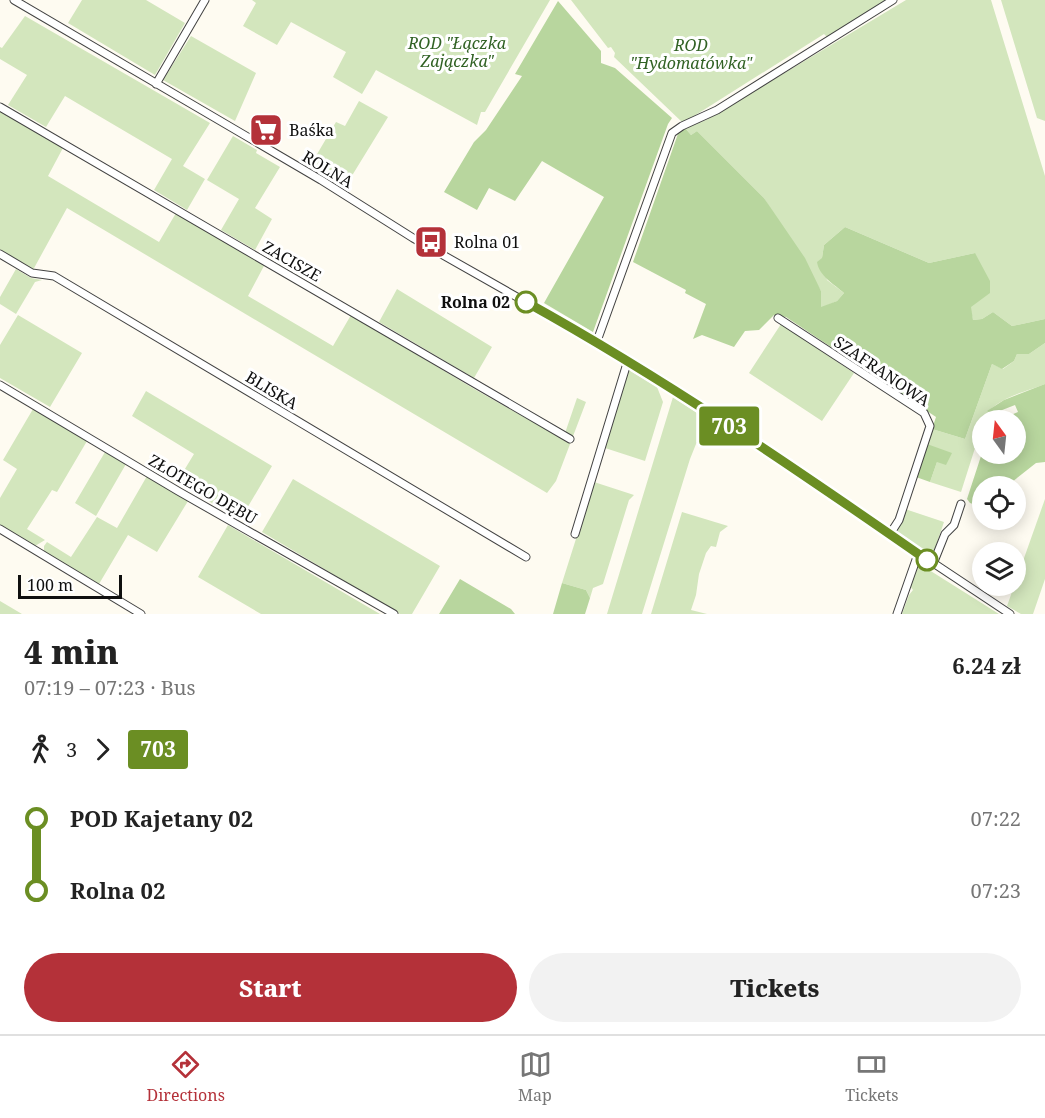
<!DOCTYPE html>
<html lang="en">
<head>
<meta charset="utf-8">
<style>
  :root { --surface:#fff; --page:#f2f2f2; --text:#222; --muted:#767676; --line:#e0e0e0; --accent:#b43139 }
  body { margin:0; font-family:"Noto Serif",serif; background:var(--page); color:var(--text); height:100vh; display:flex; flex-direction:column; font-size:22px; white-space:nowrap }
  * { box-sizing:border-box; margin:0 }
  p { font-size:20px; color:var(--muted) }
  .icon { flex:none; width:33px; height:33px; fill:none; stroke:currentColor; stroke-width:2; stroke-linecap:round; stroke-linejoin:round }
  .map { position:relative; height:614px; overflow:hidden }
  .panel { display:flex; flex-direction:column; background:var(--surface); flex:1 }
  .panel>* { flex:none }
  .badge { padding:0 12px; border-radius:4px; font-size:21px; line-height:39px }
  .needle { width:39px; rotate:345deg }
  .fabs { position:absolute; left:972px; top:410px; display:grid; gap:12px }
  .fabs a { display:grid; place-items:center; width:54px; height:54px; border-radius:50%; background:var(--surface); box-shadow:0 3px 15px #0003; font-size:30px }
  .scale { position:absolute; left:18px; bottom:15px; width:104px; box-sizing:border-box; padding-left:6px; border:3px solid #0f0f0f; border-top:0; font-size:16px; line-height:21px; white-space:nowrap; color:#0f0f0f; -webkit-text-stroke:4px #fff; paint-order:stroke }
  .map>.badge { position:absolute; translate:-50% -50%; box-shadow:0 0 0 3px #fff }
  .legs { display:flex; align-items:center; gap:9px; height:66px; padding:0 24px; font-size:20px }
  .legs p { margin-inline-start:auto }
  .head { display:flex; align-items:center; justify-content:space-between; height:102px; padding:0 24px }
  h1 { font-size:33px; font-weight:800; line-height:45px }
  .primary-button { display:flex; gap:12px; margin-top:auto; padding:12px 24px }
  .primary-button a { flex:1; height:69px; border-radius:36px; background:var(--accent); color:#fff; font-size:24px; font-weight:800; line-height:69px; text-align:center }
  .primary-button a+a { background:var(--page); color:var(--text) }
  ul { padding:0 24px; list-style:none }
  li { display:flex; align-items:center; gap:21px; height:72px; font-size:22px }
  li i { display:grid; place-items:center; width:9px; height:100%; margin:0 8px; background:currentColor }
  li i::after { content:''; width:15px; height:15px; margin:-8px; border:4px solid; border-radius:50%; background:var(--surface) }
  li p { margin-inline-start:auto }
  li:first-child i { background:linear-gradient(#0000 50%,currentColor 0) }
  li:last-child i { background:linear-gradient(currentColor 50%,#0000 0) }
  .tab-bar { display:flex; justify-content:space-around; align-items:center; height:84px; border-top:2px solid var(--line); background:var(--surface); font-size:16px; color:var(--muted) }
  .tab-bar a { display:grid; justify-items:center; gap:3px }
  .tab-bar .on { color:var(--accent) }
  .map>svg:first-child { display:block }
  .green { fill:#d3e6bd }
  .forest { fill:#b8d69e }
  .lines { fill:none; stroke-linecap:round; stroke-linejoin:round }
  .minor-casing { stroke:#424242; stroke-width:9 }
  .minor { stroke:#fff; stroke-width:7 }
  .line-1-casing { stroke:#fff; stroke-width:14 }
  .line-1 { stroke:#6b8e23; stroke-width:9 }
  .stop-1-dot { fill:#fff; stroke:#6b8e23; stroke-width:3 }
  .labels { text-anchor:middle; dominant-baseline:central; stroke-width:6; stroke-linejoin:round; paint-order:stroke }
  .park-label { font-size:16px; font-style:italic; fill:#316224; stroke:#fff }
  .poi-label { font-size:16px; fill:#0f0f0f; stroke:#fff; text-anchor:start }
  .street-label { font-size:16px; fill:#0f0f0f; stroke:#fff }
  .stop-label { font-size:16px; font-weight:bold; fill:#0f0f0f; stroke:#fff; text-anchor:end }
</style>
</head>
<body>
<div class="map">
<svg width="1045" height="614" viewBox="0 0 1045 614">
  <rect width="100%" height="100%" fill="#fefbf1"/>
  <path class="green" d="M 82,0 L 146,0 L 185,23 L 155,75 L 68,23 Z
    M 252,0 L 550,0 L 485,112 L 481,112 L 477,125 L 376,70 L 362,94 L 333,77 L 346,52 L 291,22 L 277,45 L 243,26 L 256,3 Z
    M 571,0 L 887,0 L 828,38 L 824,34 L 683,123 L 614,57 L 615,53 L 611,47 L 608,48 Z
    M 906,0 L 991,0 L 1045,176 L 1045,319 L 1012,326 L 993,312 L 982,319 L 973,320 L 970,307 L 975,253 L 929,263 L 845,227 L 824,245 L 822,258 L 827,280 L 844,293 L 837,301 L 821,308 L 821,291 L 764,198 L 697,131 L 691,135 L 685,128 L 706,120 Z
    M 1001,0 L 1045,0 L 1045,121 L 1037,118 Z
    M 25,16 L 210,123 L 183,166 L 205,179 L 187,210 L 154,190 L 172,159 L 65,96 L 46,127 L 8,105 L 27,75 L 0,59 L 0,47 L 2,48 Z
    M 191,36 L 256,73 L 235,121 L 163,80 Z
    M 359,101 L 388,117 L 345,187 L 310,166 L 336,122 L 345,126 Z
    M 0,109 L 64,146 L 48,176 L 159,242 L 176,213 L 265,264 L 248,296 L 333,346 L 351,315 L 476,390 L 563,439 L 577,398 L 586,402 L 556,481 L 547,493 L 67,208 L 33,270 L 0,250 Z
    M 233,136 L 257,150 L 256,153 L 280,167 L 255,208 L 272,219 L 255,250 L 221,230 L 239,199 L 207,180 Z
    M 16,269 L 31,278 L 42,280 L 35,282 L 16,314 L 0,304 L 0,297 Z
    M 397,289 L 492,347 L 474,378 L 379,322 Z
    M 18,315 L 82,353 L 50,407 L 0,378 L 0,345 Z
    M 781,324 L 854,373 L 822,421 L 749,373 Z
    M 1045,343 L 1045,384 C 1026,392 991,399 984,420 L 982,420 L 982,426 L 961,492 L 930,482 L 937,462 L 927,444 L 932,429 L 965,439 L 992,364 L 1003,369 L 1014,361 L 1017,354 L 1029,354 Z
    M 629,370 L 657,387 L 663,402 L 645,461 L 605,448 Z
    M 146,391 L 272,466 L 240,520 L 177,482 L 194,454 L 132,416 Z
    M 673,397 L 709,421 L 700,434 L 690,459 L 642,614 L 607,614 Z
    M 33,409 L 87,441 L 57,492 L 52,490 L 27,529 L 45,540 L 35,546 L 0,525 L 0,498 L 17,469 L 3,460 Z
    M 105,452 L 126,464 L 96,516 L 75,503 Z
    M 147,476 L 188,501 L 157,552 L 128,535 L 99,584 L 44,552 L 44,546 L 47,542 L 71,557 L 97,517 L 117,528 Z
    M 293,479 L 440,566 L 412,614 L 400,614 L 262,532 Z
    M 594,482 L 634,495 L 629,500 L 603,584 L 593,588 L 590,598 L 586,590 L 562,583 Z
    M 1045,499 L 1045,579 L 1033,614 L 1021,614 L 1007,606 Z
    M 905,509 L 944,522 L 932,557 L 897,533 Z
    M 682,512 L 728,526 L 720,532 L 716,547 L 711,546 L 706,553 L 699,574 L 696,595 L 691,610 L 707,614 L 651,614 Z
    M 228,525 L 380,614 L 261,614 L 198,577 Z
    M 918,563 L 999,614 L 902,614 L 909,595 L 913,590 L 910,586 Z
    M 0,601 L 22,614 L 0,614 Z"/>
  <path class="forest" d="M 558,1 L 601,51 L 601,63 L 615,68 L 672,118 L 668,124 L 593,332 L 544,303 L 604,197 L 542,161 L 515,201 L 489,188 L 477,210 L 444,192 L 474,142 L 486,130 L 522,76 L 515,74 Z
    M 680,128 L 685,128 L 691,135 L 697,131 L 764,198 L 805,258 L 821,291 L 821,307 L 837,301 L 844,293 C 834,284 819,276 817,262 L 822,258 L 824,245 L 845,227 L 929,263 L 975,253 L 990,281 L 990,293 L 971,307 L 973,320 L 982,319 L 993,312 L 1012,326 L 1045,319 L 1045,343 L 1029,354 L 1017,354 L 1014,361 L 1002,369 L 992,364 L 965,439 L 932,429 L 936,417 L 786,317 L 774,315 L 759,330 L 745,331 L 734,347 L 702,335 L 693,339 L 706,304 L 685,293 L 686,290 L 633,262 Z
    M 1045,384 L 1045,462 L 1036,463 L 1007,486 L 982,486 L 982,507 L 970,503 L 967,499 L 982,453 L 1016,453 L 1016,420 L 999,420 L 1018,412 L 1015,405 L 992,414 L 987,411 L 1004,400 Z
    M 927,444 L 952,453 L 946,465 L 937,462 L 930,482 L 916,477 Z
    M 460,579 L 511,609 L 515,614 L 439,614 Z
    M 562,583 L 586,590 L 590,598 L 585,614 L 553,614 Z"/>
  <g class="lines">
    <g class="minor-casing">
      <path id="minor" d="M 14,0 L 321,180 L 413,238 L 628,360 L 1010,614
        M 156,84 L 205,0
        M 0,107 L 570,439
        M 0,254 L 32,273 L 54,276 L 526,557
        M 778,318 L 924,413 L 930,426 L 899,520 L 890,534
        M 597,341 L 672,133 L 682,126 L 717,110 L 893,0
        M 0,385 L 178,491 L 394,614
        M 0,529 L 141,614
        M 575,534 L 628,360
        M 933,564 L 945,534 L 954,525 L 961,504
        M 897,614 L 918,554"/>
    </g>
    <use href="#minor" class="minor"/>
  </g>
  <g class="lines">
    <g class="line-1-casing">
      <path id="line-1" d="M 526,302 C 665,379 796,469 927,560"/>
    </g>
    <use href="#line-1" class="line-1"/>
  </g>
  <defs>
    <g id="supermarket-square" transform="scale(1.725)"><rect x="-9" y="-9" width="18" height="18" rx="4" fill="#b43139" stroke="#fff"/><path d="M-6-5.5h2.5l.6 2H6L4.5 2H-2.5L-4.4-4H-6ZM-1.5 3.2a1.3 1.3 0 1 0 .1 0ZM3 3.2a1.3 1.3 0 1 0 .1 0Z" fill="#fff"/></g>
    <g id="bus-square" transform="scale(1.725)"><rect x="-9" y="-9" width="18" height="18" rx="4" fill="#b43139" stroke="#fff"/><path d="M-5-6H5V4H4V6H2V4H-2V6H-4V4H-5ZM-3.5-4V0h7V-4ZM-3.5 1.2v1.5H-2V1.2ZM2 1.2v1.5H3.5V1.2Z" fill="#fff"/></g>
  </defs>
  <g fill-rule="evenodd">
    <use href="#supermarket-square" x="266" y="130"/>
    <use href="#bus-square" x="431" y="242"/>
  </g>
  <g class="stop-1-dot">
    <circle cx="526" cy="302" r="10"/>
    <circle cx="927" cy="560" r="10"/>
  </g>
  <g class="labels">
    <g class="park-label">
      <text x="457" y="43">ROD "Łączka<tspan x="457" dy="18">Zajączka"</tspan></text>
      <text x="691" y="45">ROD<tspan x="691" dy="18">"Hydomatówka"</tspan></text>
    </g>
    <g class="poi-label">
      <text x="289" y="130">Baśka</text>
      <text x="454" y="242">Rolna 01</text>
    </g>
    <g class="street-label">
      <text transform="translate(328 169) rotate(31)">ROLNA</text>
      <text transform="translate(292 261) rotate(30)">ZACISZE</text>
      <text transform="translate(882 371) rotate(34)">SZAFRANOWA</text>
      <text transform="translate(272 390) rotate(31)">BLISKA</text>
      <text transform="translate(203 489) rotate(30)">ZŁOTEGO DĘBU</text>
    </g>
    <g class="stop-label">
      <text x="510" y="302">Rolna 02</text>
    </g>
  </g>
</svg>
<div class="fabs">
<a><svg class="needle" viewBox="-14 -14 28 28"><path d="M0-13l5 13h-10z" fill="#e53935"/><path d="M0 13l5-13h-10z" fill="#767676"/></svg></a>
<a><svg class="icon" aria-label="locate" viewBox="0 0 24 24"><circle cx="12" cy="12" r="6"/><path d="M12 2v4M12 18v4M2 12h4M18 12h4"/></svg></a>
<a><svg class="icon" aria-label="layers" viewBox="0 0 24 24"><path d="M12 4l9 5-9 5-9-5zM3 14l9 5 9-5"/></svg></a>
</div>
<div class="scale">100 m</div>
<b class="badge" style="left:729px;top:426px;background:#6b8e23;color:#fff">703</b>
</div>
<section class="panel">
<div class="head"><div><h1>4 min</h1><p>07:19 – 07:23 · Bus</p></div><b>6.24 zł</b></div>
<div class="legs"><svg class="icon" aria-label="walk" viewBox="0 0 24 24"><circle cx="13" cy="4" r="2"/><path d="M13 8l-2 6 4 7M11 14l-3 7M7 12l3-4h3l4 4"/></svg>3<svg class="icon" aria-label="forward" viewBox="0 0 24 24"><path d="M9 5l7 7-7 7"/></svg><b class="badge" style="background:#6b8e23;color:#fff">703</b></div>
<ul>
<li><i style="color:#6b8e23"></i><b>POD Kajetany 02</b><p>07:22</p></li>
<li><i style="color:#6b8e23"></i><b>Rolna 02</b><p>07:23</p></li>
</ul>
<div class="primary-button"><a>Start</a><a>Tickets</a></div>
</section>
<nav class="tab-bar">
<a class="on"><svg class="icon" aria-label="directions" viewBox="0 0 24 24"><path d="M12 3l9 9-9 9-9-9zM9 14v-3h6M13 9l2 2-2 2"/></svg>Directions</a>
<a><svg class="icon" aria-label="map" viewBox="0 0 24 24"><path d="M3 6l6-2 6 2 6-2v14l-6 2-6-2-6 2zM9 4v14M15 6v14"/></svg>Map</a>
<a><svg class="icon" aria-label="tickets" viewBox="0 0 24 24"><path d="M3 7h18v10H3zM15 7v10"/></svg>Tickets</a>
</nav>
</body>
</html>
